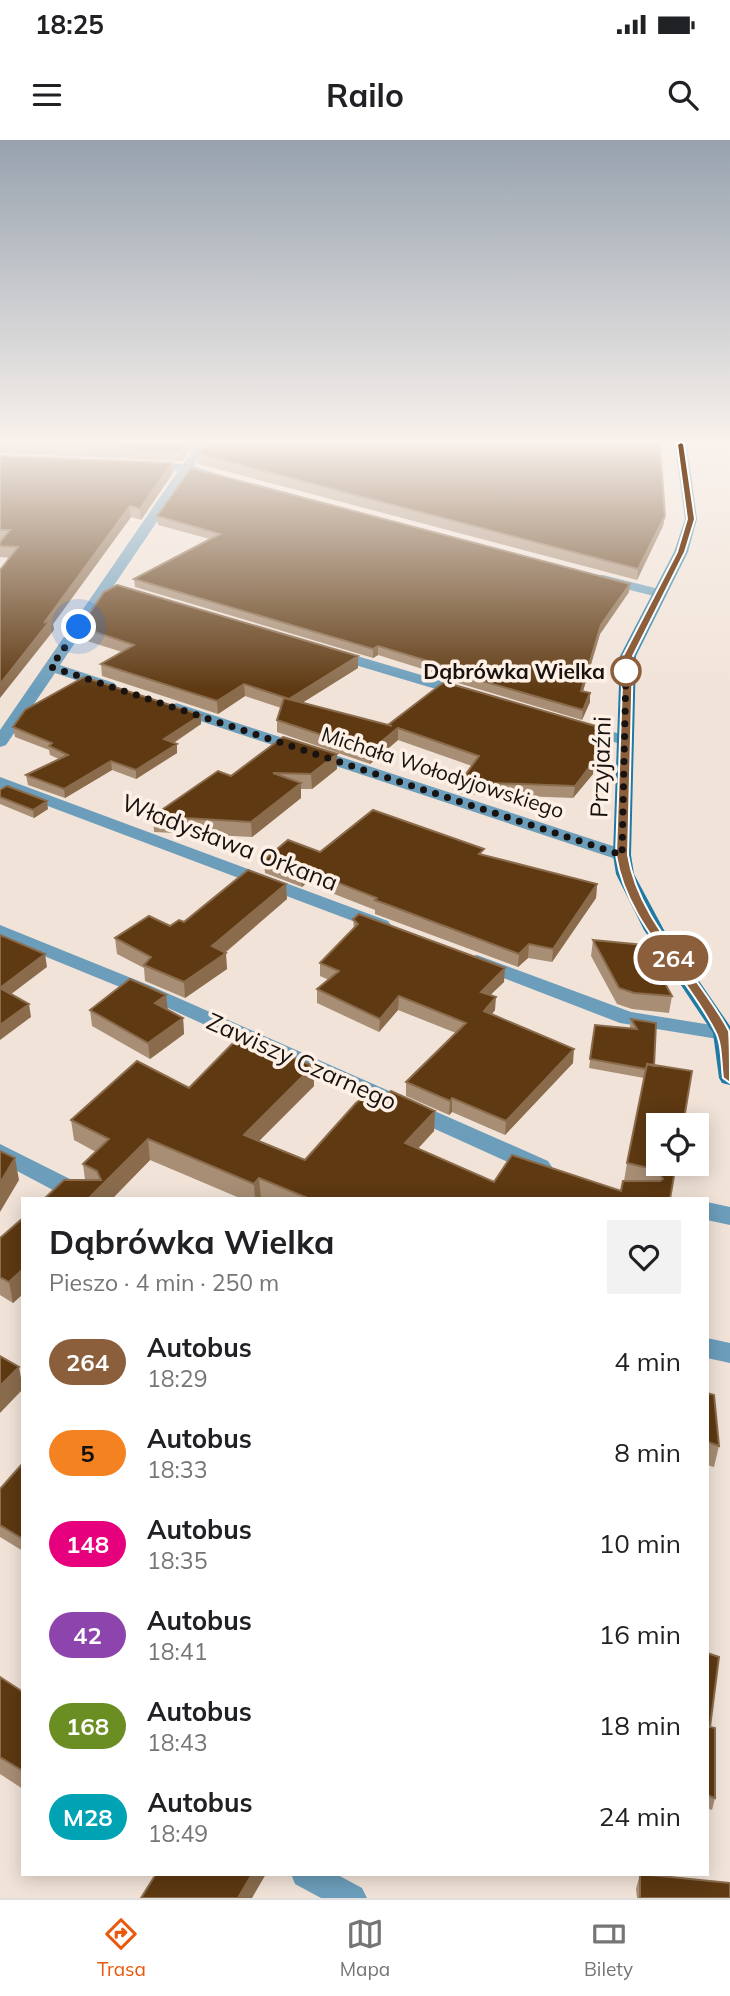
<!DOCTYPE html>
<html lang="pl">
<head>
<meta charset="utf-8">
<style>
  :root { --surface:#fff; --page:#f2f2f2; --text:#202124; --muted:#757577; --line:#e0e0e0; --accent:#ea580c }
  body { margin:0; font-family:Mulish,sans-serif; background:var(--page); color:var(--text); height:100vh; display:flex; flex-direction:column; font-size:26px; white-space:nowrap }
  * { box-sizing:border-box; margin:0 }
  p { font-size:23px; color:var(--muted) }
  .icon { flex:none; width:38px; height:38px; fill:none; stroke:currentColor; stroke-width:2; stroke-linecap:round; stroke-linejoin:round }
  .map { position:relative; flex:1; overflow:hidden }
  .side { position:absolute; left:21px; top:1057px; width:688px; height:679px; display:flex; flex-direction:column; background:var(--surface); border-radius:0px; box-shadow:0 4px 18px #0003 }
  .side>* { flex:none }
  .badge { padding:0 14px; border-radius:23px; font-size:24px; line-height:46px }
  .buttons { position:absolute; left:646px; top:973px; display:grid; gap:14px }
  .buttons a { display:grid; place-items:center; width:63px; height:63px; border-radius:0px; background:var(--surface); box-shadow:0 4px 18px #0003; font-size:35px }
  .you { position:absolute; width:35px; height:35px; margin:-18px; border:5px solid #fff; border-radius:50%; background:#1a73e8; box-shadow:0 0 0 10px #1a73e833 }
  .map>.badge { position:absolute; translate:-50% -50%; box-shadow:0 0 0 4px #fff }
  .round { display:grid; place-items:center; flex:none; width:74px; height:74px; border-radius:0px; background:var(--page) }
  .headline { display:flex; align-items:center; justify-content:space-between; height:119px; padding:0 28px }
  h1 { font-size:33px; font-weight:700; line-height:52px }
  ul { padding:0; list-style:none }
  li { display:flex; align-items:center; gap:21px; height:91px; padding:0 28px }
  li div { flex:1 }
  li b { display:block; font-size:26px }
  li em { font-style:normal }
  li .badge { min-width:77px; font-weight:700; text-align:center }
  .status { display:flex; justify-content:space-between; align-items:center; height:49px; padding:0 35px; background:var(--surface); direction:ltr }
  .status svg { height:19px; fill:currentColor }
  header { display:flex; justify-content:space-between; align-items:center; height:91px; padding:0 28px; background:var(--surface); font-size:32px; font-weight:700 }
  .menu { display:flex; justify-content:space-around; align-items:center; height:98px; border-top:2px solid var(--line); background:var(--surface); font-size:19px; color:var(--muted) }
  .menu a { display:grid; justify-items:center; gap:4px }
  .menu .active { color:var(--accent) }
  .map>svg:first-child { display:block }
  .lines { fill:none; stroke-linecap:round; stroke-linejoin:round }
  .lane { fill:#6c9ebb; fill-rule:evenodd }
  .street { fill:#6c9ebb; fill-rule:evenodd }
  .secondary { fill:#1f7aa4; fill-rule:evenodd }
  .wall { fill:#a88e75 }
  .shaded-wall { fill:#8a6c4d }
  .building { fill:#5e3912; stroke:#8a6c4d; stroke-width:2 }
  .line { fill:#8b5e3c; stroke:#fff; stroke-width:2 }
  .walk { stroke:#181310; stroke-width:7; stroke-dasharray:0 12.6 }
  .stop-dot { fill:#fff; stroke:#8b5e3c; stroke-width:3.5 }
  .labels { text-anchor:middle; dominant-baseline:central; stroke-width:7; stroke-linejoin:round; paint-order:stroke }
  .far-stop-label { font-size:21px; font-weight:bold; fill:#181310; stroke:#fef0e5; text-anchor:end }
  .far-street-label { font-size:21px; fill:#181310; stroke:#fef0e5 }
  .street-label { font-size:24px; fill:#181310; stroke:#fef0e5 }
</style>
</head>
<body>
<div class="status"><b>18:25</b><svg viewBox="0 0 49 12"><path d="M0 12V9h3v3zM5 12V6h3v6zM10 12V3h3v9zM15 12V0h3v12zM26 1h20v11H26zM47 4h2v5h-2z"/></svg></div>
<header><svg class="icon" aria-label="menu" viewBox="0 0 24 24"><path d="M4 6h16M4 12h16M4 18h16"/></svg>Railo<svg class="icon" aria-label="search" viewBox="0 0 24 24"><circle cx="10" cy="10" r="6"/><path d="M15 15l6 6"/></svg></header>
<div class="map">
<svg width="730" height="1758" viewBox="0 0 730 1758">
  <rect width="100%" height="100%" fill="#f1e3d8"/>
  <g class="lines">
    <path class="lane" d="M 291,1734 L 336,1734 L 362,1748 L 367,1758 L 321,1758 L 295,1744 Z"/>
    <path class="street" d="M 197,304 L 209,304 L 194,326 L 223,336 L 217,340 L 190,333 L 60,525 L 114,543 L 117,546 L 109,551 L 55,533 L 6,605 L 0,607 L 0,590 L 178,331 L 145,330 L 139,326 L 145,322 L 183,324 Z
      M 603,435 L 663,450 L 665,453 L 658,457 L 598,442 L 598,436 Z
      M 330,508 L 472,550 L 474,553 L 466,558 L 325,516 L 322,513 L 325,510 Z
      M 176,563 L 628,711 L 631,715 L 622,720 L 616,719 L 170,571 L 168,568 Z
      M 571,579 L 630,597 L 632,600 L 624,605 L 565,587 L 563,584 L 565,581 Z
      M 0,637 L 388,781 L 391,785 L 388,789 L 374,789 L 0,648 Z
      M 0,785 L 151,846 L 548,1021 L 552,1027 L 548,1033 L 540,1035 L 532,1033 L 137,854 L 0,798 Z
      M 477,815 L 631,872 L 730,888 L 730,898 L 724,900 L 620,883 L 470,825 L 467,821 L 470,817 Z
      M 0,1004 L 98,1053 L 102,1059 L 70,1059 L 0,1022 Z
      M 707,1062 L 730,1067 L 730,1085 L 707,1080 Z
      M 707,1198 L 730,1203 L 730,1223 L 707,1218 Z"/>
    <path class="secondary" d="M 675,304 L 687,304 L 697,379 L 688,412 L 636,516 L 631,715 L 634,734 L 664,790 L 730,886 L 730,945 L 722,943 L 719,938 L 713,893 L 644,790 L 616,734 L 613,715 L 620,516 L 674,412 L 685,379 Z"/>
  </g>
  <path class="wall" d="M 0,304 L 194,304 L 182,321 L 0,313 Z
    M 198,314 L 665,376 L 663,386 L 637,440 L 198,324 Z
    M 0,316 L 172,323 L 173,333 L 141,380 L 131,377 L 53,484 L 54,490 L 10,418 L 0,417 L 0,402 L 2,400 L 0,400 Z
    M 157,376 L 629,452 L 600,494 L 583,551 L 590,562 L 582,580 L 458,543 L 458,540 L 378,515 L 373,518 L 135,447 L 134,439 L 210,399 L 158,385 Z
    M 80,487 L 358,528 L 302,563 L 388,585 L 593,634 L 573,658 L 464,654 L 460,653 L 461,641 L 472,626 L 398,600 L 370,624 L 277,592 L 277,580 L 281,568 L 245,556 L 218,574 L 102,536 L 101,524 L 122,512 L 81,499 Z
    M 201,575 L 201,584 L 174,603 L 177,613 L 136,639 L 112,630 L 65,658 L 28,645 L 26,635 L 59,619 L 50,615 L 49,610 L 15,597 L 13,587 Z
    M 337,629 L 312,649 L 301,649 L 301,658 L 252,697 L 154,692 L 153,676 L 231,636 Z
    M 0,650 L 48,669 L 34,678 L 0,664 Z
    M 320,712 L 483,715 L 597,744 L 596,758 L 552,822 L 528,818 L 518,827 L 375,774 L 375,770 L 306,743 L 302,747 L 265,733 L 264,720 Z
    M 286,744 L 287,759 L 225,813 L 227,829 L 185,858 L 145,841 L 144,828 L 117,814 L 115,798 L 170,786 L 184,782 Z
    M 353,779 L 504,842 L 490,855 L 495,870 L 492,874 L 573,923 L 505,995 L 452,972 L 449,975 L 406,956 L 406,942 L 456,893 L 398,870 L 379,892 L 317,863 L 317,849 L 329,840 L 320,836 L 320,823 L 354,789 Z
    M 593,800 L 672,856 L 669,873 L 632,869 L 617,864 L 591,816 Z
    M 90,870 L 168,870 L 183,878 L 184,894 L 150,919 L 92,886 Z
    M 631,879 L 654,926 L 670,1059 L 242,1059 L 150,1020 L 112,1059 L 44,1059 L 85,1040 L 83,1024 L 96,1012 L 74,1000 L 71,980 L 189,948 L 313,926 L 314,946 L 259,1001 L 305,1020 L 382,960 L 435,971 L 434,991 L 418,1008 L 494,1042 L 621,1051 L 624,1041 L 627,1023 L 644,938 L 589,928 L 595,885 L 630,889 L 630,887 Z
    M 23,1078 L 23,1154 L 13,1163 L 0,1155 L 0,1098 Z
    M 707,1253 L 719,1306 L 714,1327 L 707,1325 Z
    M 23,1323 L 23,1411 L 0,1397 L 0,1349 Z
    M 707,1513 L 710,1587 L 715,1658 L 712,1670 L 707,1668 Z
    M 0,1537 L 23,1552 L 23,1649 L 0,1634 Z
    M 640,1734 L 730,1758 L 637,1758 L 636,1749 Z"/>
  <path class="shaded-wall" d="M 186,304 L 194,304 L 182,321 L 181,311 Z
    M 172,323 L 173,333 L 141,380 L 140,369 Z
    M 130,366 L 131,377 L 53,484 L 54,490 L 0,558 L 0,544 Z
    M 665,376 L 663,386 L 637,440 L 638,429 Z
    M 630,444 L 629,452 L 600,494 L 580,561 L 581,551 L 601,485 Z
    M 378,506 L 378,515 L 373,518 L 373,509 Z
    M 358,516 L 358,528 L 289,571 L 289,559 Z
    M 244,544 L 245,556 L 218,574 L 217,561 Z
    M 590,553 L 590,562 L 582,580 L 583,570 Z
    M 201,575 L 201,584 L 165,608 L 164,599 Z
    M 398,588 L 398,600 L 370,624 L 370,611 Z
    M 597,600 L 593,634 L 573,658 L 575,646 Z
    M 177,604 L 177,613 L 136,639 L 136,630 Z
    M 337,614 L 337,629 L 312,649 L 311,634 Z
    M 111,621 L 112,630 L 65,658 L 64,649 Z
    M 301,643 L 301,658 L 252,697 L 251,682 Z
    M 47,661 L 48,669 L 34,678 L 33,670 Z
    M 306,730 L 306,743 L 302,747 L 301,733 Z
    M 286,744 L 287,759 L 216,820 L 226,813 L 227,829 L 185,858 L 184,842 L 212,806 Z
    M 597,744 L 596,758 L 552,822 L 553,809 Z
    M 529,804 L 528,818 L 518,827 L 519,814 Z
    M 45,814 L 47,827 L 2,861 L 0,848 Z
    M 505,828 L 504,842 L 480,865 L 481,852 Z
    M 166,855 L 168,871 L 155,863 Z
    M 399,856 L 398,870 L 379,892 L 380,879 Z
    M 496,857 L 495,870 L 483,885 L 484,871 Z
    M 29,864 L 31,877 L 0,900 L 0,885 Z
    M 183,878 L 184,894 L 150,919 L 148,903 Z
    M 574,909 L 573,923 L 505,995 L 506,981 Z
    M 313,926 L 314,946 L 245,1015 L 244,995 Z
    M 452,958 L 452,972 L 449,975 L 450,961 Z
    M 435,971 L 434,991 L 405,1023 L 405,1003 Z
    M 148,999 L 150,1020 L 112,1059 L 88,1059 Z
    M 15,1018 L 19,1040 L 0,1072 L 0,1043 Z
    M 259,1038 L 261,1058 L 255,1059 L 254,1044 Z
    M 23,1129 L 23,1154 L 13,1163 L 9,1142 Z
    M 19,1227 L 23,1249 L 0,1273 L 0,1246 Z
    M 252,1734 L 266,1734 L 252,1758 L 238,1758 Z"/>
  <path class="building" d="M 18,304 L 186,304 L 181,311 Z
    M 205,304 L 660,304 L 665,376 L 638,429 L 198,314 Z
    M 0,316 L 172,323 L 140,369 L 130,366 L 44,483 L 52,478 L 0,544 L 0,430 L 18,407 L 0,406 L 0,402 L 10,390 L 0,390 Z
    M 191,328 L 630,444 L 601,485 L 581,551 L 590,553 L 583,570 L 458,534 L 461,531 L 378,506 L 373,509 L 134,439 L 220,394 L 157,376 Z
    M 117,445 L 358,516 L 289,559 L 244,544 L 217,561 L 101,524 L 134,505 L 80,487 L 104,452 Z
    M 84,537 L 201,575 L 164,599 L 177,604 L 136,630 L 111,621 L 64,649 L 26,635 L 68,615 L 49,606 L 52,603 L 13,587 L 25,570 Z
    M 444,542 L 599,587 L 594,621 L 575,646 L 464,642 L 461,641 L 479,616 L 398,588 L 370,611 L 277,580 L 284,558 L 392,586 L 388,585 Z
    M 283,597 L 337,614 L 311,634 L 273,633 L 301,643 L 251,682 L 153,676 L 218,631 L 231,636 Z
    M 7,646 L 47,661 L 33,670 L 0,657 L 0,650 Z
    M 373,670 L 484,709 L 479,714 L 597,744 L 553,809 L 529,804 L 519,814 L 375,760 L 377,758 L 306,730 L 301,733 L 264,720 L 288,700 L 320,712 Z
    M 248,730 L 286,744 L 212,806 L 226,813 L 184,842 L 144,825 L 151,817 L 115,798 L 149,776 L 170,786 L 179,780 L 184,782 Z
    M 359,774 L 505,828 L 481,852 L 496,857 L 484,871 L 574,909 L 506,981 L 452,958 L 450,961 L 406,942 L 466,883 L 399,856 L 380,879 L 317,849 L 339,831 L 320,823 L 358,784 L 353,779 Z
    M 0,795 L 45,814 L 0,848 Z
    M 593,800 L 644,805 L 672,856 L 634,853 L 619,848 Z
    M 130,839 L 166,855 L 155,863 L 183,878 L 148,903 L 90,870 Z
    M 0,848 L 29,864 L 0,885 Z
    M 631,879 L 656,883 L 654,926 L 647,924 L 646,929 L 590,919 L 595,885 L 637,889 Z
    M 241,895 L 313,926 L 244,995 L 305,1020 L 356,963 L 369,953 L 382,960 L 391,951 L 435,971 L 405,1003 L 494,1042 L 512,1015 L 621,1051 L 623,1041 L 660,1041 L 663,1039 L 657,1030 L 627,1023 L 647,924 L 692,931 L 683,985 L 658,985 L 658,1024 L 676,1024 L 670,1059 L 310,1059 L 259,1038 L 254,1044 L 148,999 L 88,1059 L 44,1059 L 64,1040 L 101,1040 L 97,1031 L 83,1024 L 109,999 L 71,980 L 137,921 L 189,948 Z
    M 0,1011 L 15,1018 L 0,1043 Z
    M 23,1078 L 23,1129 L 9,1142 L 0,1137 L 0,1098 Z
    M 0,1216 L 19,1227 L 0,1246 Z
    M 707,1253 L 714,1255 L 719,1306 L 708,1302 L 707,1328 Z
    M 23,1323 L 23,1399 L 0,1385 L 0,1349 Z
    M 707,1513 L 719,1517 L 710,1587 L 715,1588 L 715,1658 L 707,1655 Z
    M 0,1537 L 23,1552 L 23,1631 L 0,1617 Z
    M 156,1734 L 252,1734 L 238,1758 L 141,1758 Z
    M 640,1734 L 730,1743 L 730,1758 L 640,1758 Z"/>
  <linearGradient id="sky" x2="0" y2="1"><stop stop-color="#97a2ae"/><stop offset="0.55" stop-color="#f9f2ed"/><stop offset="1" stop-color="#f9f2ed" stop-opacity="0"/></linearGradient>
  <rect width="730" height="550" fill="url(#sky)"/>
  <path class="line" d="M 681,302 L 684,304 L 695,379 L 685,412 L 633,516 L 628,715 C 639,783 698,832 729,891 C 730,903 730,924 730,938 L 730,943 L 723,938 C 721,924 722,903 715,891 C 685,832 626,782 616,715 L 623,516 L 677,412 L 687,379 L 677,304 Z"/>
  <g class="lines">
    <path class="walk" d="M 79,487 L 51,527 L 622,715 L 626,531"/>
  </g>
  <circle class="stop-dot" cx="626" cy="531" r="14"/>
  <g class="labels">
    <g class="far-stop-label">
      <text x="605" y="531">Dąbrówka Wielka</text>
    </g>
    <g class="far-street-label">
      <text transform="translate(443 632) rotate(18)">Michała Wołodyjowskiego</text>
    </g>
    <g class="street-label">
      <text transform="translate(600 627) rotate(-88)">Przyjaźni</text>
      <text transform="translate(230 702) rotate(21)">Władysława Orkana</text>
      <text transform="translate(302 921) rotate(24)">Zawiszy Czarnego</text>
    </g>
  </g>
</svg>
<div class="buttons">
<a><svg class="icon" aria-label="locate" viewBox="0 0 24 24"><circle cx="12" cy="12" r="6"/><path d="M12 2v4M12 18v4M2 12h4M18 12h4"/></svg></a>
</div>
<div class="you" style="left:79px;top:487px"></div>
<b class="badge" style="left:673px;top:818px;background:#8b5e3c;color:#fff">264</b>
<section class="side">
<div class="headline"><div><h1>Dąbrówka Wielka</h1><p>Pieszo · 4 min · 250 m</p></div><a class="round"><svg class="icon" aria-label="heart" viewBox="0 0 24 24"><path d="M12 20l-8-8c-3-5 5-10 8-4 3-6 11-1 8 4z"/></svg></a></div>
<ul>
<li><span class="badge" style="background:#8b5e3c;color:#fff">264</span><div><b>Autobus</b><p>18:29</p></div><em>4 min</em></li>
<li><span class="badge" style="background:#f58220;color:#111">5</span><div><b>Autobus</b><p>18:33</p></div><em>8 min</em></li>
<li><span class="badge" style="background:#e6007e;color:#fff">148</span><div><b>Autobus</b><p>18:35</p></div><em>10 min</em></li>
<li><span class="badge" style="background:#8e44ad;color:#fff">42</span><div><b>Autobus</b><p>18:41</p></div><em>16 min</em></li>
<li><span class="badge" style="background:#6b8e23;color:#fff">168</span><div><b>Autobus</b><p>18:43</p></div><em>18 min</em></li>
<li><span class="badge" style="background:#00a3b4;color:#fff">M28</span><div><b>Autobus</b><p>18:49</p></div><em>24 min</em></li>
</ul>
</section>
</div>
<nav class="menu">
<a class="active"><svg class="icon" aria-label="directions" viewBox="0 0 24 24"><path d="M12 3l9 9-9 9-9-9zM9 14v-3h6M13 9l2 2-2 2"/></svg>Trasa</a>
<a><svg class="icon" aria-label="map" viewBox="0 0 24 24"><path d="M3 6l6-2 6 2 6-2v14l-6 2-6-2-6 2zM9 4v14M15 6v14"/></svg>Mapa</a>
<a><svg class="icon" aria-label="tickets" viewBox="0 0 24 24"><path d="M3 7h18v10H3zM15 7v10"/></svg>Bilety</a>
</nav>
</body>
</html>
